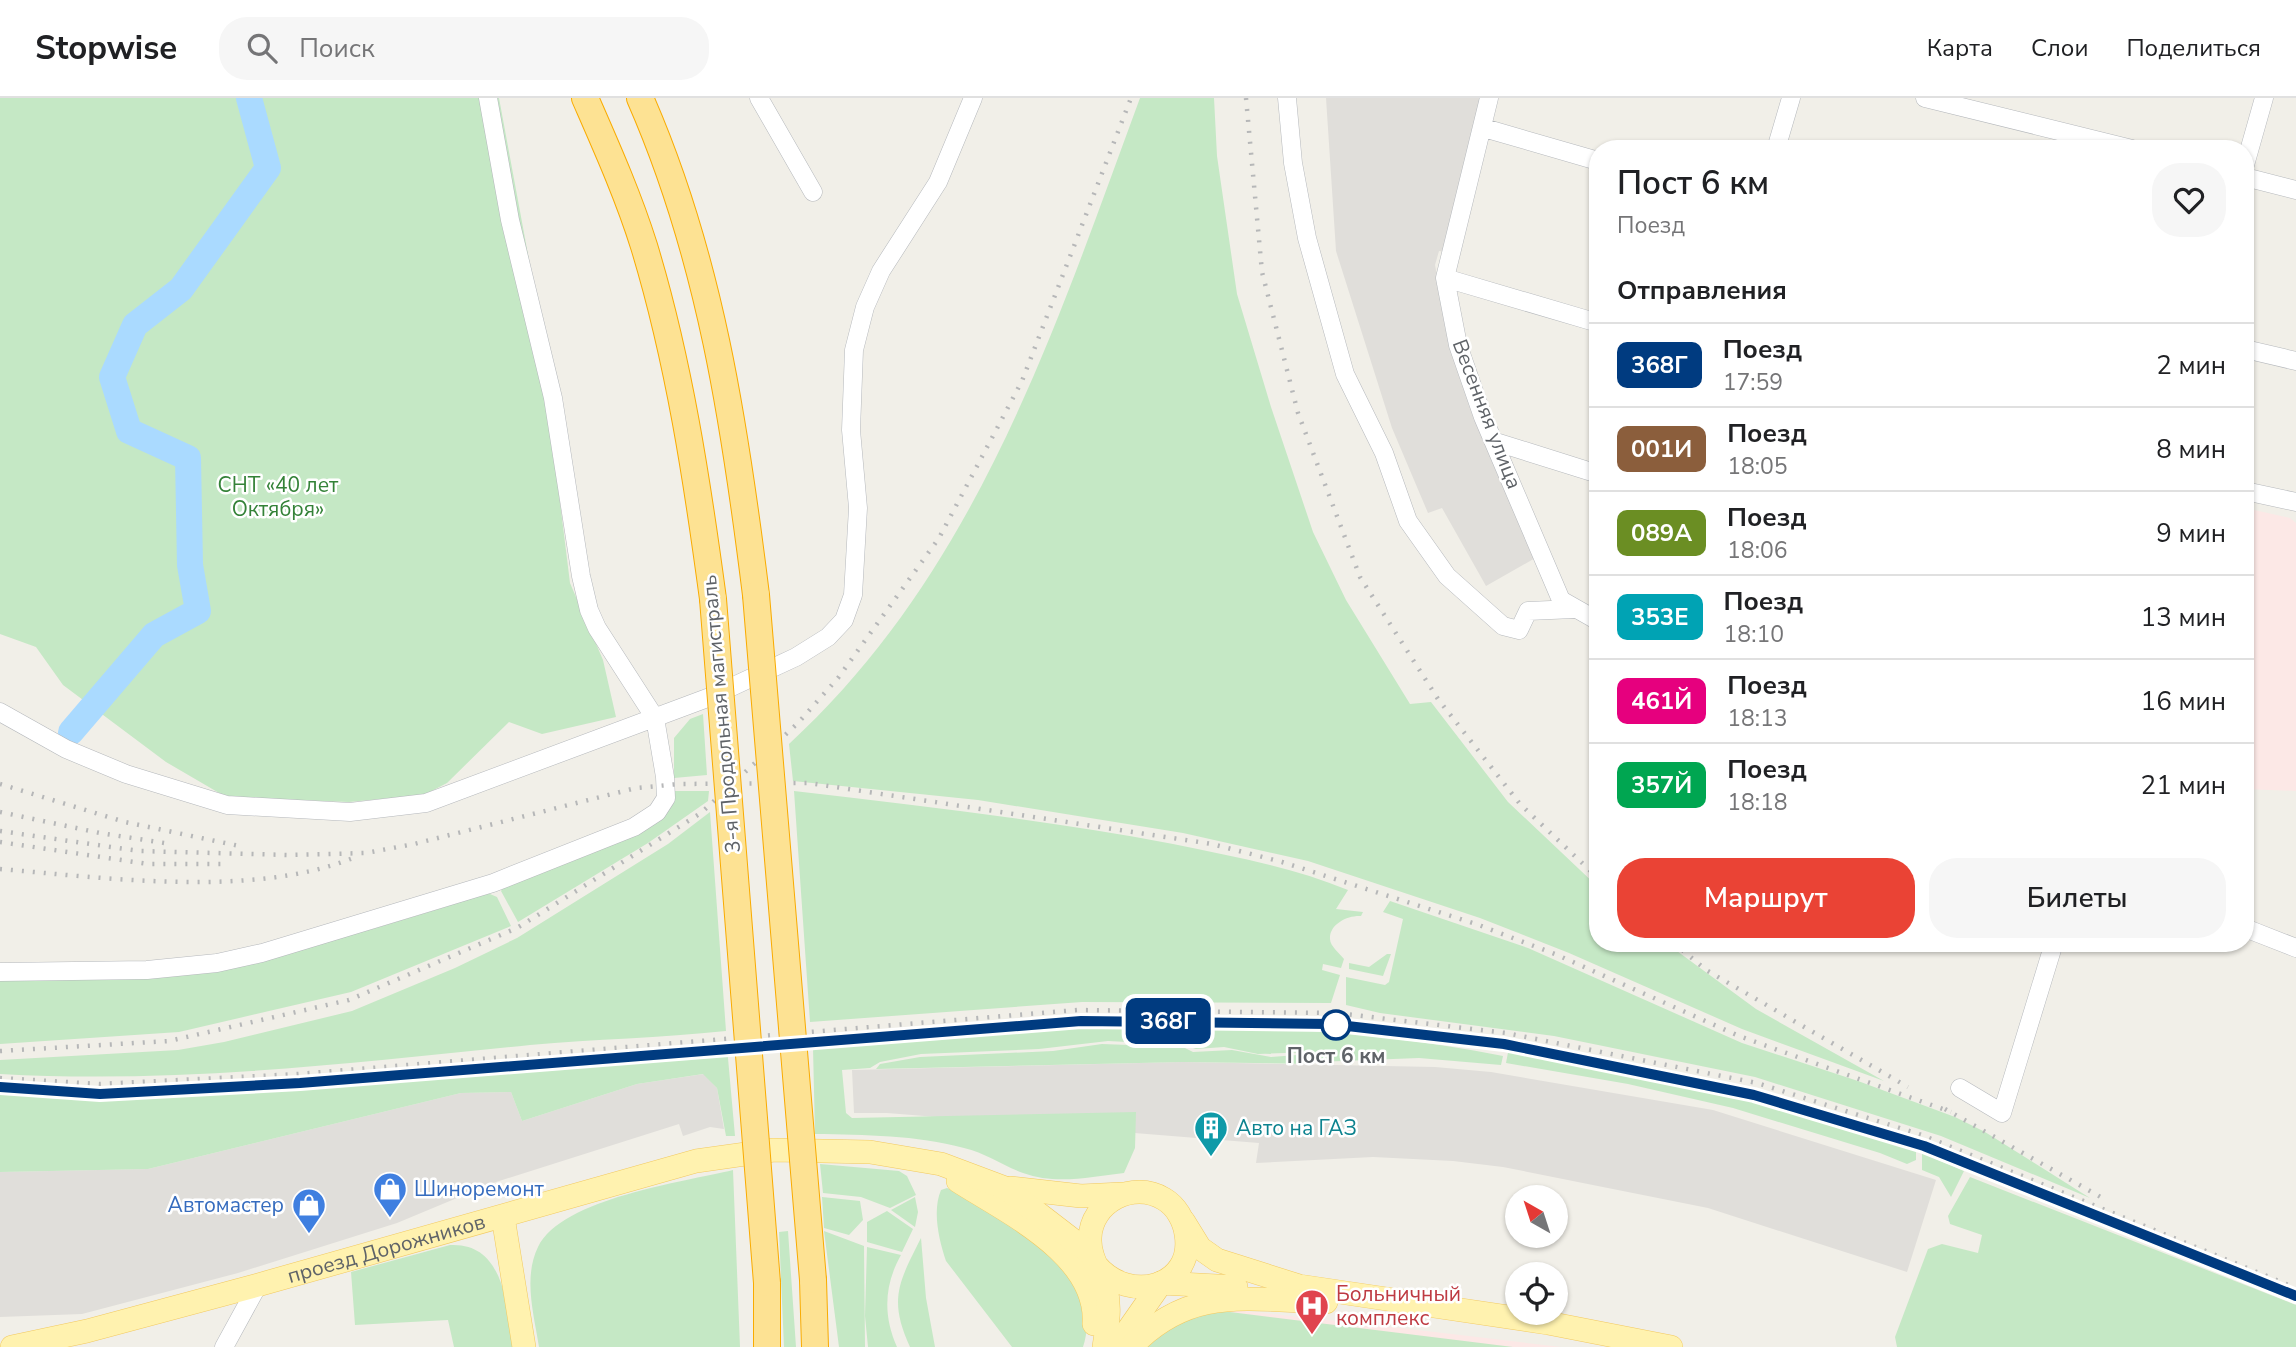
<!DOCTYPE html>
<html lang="ru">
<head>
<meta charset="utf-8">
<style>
  :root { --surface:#fff; --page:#f6f6f6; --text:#202124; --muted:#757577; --line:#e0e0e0; --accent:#ea4335 }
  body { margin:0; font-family:"Nunito Sans",sans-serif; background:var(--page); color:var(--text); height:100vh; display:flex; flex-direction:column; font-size:26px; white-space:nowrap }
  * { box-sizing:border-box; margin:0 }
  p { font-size:23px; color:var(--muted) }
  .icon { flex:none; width:38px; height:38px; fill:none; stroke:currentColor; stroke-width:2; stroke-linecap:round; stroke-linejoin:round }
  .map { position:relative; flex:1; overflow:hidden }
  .side { position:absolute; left:1589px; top:42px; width:665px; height:812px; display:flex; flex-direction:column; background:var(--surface); border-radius:28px; box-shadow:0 2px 5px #0004 }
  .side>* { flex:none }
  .badge { padding:0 14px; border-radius:10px; font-size:24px; line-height:46px }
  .needle { width:46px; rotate:321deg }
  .buttons { position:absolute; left:1505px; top:1087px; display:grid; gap:14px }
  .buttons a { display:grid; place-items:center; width:63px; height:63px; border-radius:50%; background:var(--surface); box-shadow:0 2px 5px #0004; font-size:35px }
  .map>.badge { position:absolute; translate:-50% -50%; box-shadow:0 0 0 4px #fff }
  h2 { padding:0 28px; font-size:26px; line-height:63px }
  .round { display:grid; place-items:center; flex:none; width:74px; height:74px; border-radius:28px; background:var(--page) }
  .head { display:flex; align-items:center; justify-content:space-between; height:119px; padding:0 28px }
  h1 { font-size:33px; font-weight:600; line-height:52px }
  .button { display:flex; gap:14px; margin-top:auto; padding:14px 28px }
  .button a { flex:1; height:80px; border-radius:28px; background:var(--accent); color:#fff; font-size:28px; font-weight:600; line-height:80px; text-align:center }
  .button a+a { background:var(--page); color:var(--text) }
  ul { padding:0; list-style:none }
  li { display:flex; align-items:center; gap:21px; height:84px; padding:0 28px; border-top:2px solid var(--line) }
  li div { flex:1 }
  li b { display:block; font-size:26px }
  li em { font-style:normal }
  li .badge { min-width:77px; font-weight:700; text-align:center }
  header { display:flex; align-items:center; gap:42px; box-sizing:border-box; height:98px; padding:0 35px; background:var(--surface); border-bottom:2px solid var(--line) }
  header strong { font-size:33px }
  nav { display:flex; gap:38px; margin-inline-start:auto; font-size:24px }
  .search { width:490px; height:63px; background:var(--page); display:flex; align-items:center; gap:18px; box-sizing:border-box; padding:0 24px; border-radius:28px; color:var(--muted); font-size:26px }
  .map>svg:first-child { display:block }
  .industrial { fill:#e0deda }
  .medical { fill:#fce8e6 }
  .green { fill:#c5e8c5 }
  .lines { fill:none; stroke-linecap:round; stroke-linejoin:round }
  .river { stroke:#aadaff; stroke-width:26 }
  .minor-casing { stroke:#b5b8bc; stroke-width:19 }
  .major-casing { stroke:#f2c960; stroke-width:24 }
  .highway-casing { stroke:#f9ab00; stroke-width:28 }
  .minor { stroke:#fff; stroke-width:18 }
  .major { stroke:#fff2af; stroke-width:23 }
  .highway { stroke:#fde293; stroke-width:26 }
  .rail { stroke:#b6b7b8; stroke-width:4.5; stroke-dasharray:2 9; stroke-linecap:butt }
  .highway-bridge-casing { stroke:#f9ab00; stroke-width:28; stroke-linecap:butt }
  .highway-bridge { stroke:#fde293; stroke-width:26 }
  .line-casing { stroke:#fff; stroke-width:16 }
  .line { stroke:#003b80; stroke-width:10 }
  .stop-dot { fill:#fff; stroke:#003b80; stroke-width:3.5 }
  .labels { text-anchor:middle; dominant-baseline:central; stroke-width:5; stroke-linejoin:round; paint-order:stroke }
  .street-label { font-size:21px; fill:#5f6368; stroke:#fff }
  .park-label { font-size:21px; fill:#348238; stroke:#fff }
  .stop-label { font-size:21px; font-weight:bold; fill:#5f6368; stroke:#fff }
  .culture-label { font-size:21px; fill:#0d838f; stroke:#fff; text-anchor:start }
  .shop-label { font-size:21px; fill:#366cbe; stroke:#fff; text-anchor:start }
  .health-label { font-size:21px; fill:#be3a42; stroke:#fff; text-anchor:start }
</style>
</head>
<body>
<header>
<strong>Stopwise</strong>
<div class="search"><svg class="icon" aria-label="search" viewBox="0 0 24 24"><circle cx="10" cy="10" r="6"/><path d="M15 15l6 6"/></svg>Поиск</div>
<nav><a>Карта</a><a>Слои</a><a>Поделиться</a></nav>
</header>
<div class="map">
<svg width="2296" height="1249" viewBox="0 0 2296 1249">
  <rect width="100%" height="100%" fill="#f1efe8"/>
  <path class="industrial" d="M 1326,0 L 1485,0 L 1446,154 L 1439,153 L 1435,167 L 1451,247 L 1537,459 L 1486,488 L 1442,410 L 1428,415 L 1392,330 L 1336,153 Z
    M 1183,964 L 1435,969 L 1491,974 L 1713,1012 L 1936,1082 L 1907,1174 L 1708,1110 L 1503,1069 L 1453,1063 L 1373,1059 L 1256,1065 L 1259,1045 L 887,1015 L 854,1015 L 852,972 Z
    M 704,976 L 717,990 L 724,1031 L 710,1029 L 683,1038 L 679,1026 L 493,1085 L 397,1125 L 238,1175 L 82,1216 L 0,1219 L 0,1074 L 148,1071 L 461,995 L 511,994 L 522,1023 L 637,986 Z"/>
  <path class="medical" d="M 2245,410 L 2290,420 L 2296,425 L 2296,693 L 2245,691 Z
    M 1217,1210 L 1383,1228 L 1561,1249 L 1141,1249 Z"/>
  <path class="green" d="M 0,0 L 499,0 L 532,178 L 570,485 L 603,562 L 616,619 L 542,636 L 509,624 L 447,685 L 424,697 L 349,704 L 226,699 L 166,664 L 63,587 L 36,549 L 0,536 Z
    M 1140,0 L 1214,0 L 1217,58 L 1237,196 L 1271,309 L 1313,434 L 1346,502 L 1410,606 L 1431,604 L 1508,704 L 1598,789 L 1598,845 L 1666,845 L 1756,911 L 1884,983 L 1742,931 L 1569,855 L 1480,820 L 1308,763 L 1183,735 L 978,702 L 793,683 L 789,646 C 977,473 1054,233 1140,0 Z
    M 703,616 L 707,677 L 674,680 L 674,640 L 690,621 Z
    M 675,693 L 709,693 L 708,703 L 648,745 L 518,824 L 501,793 L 505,787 L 672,705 Z
    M 794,693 C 920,708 1048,722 1173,746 C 1231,758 1292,769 1348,792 L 1336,811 L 1363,814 L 1361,818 C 1348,817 1329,826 1330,841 C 1330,848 1340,856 1344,861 L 1341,870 L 1323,866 L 1322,872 L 1340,877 L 1331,905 L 1082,904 L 810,924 Z
    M 710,714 L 726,933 C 661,940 595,941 530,947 C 354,965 177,986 0,976 L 0,962 L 178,952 L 224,944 L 352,913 L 455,870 L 517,840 L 668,746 Z
    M 483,793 L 497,799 L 511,828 L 351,894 L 179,934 L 0,946 L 0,878 L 145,872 L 369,832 L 445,809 Z
    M 1390,803 L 1528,850 L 1742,945 L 1858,983 L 1955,1019 L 1985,1034 L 2090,1100 L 1941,1038 L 1755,979 L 1554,938 L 1380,915 L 1346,907 L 1346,879 L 1385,887 L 1389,884 L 1403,821 L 1383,814 Z
    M 1387,856 L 1391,856 L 1383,878 L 1349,871 L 1349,865 L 1369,869 Z
    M 1214,928 C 1312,931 1407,939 1503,958 L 1501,967 L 1419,960 L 1316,964 L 1313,954 L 1258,956 L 1224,949 L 1196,951 L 1184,947 L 1108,943 L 1039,951 L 921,956 L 880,964 L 870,970 L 842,972 L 846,1015 L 852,1020 L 1136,1014 L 1135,1050 L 1124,1075 C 1090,1079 1056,1087 1023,1075 C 1003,1068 986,1055 964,1050 C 916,1037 865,1037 815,1036 L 813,950 L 1090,929 Z
    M 1510,944 L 1564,952 L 1749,991 L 1781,1010 L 1916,1051 L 1916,1062 L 1907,1066 L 1880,1055 L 1733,1010 L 1628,986 L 1506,965 Z
    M 1102,946 L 1183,949 L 1193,954 L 1232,952 L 1271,959 L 1310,956 L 1313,966 L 1183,964 L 876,971 L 880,966 L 920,959 L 1053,953 Z
    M 727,949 L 735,1038 L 726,1038 L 717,990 L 703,976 L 637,986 L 522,1023 L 511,994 L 461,995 L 148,1071 L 0,1074 L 0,992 C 244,1006 484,962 727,949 Z
    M 1922,1055 L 1964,1073 L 1951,1099 L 1939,1079 L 1922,1072 Z
    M 820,1066 L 899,1073 L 907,1078 L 916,1097 L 890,1110 L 861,1099 L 823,1095 Z
    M 733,1072 L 740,1249 L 539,1249 C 534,1217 523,1180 538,1149 C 562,1100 684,1084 733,1072 Z
    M 1970,1079 L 2296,1207 L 2296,1249 L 1897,1249 L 1895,1239 L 1928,1151 L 1942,1146 L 1978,1155 L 1982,1137 L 1950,1126 L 1948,1118 Z
    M 947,1090 C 974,1102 1054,1149 1069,1172 C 1084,1195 1092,1223 1083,1249 L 1012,1249 L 946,1163 C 939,1142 932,1113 941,1092 Z
    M 822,1099 L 860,1103 L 863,1122 L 849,1137 L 824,1130 Z
    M 915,1099 L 918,1114 L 915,1129 L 891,1112 Z
    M 887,1113 L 913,1131 L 902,1154 L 867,1144 L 867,1124 Z
    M 788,1133 L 796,1249 L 784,1249 L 779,1134 Z
    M 824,1133 L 864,1148 L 865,1249 L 839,1249 Z
    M 921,1140 L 926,1200 L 935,1249 L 910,1249 C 888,1201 899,1184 921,1140 Z
    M 450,1147 C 505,1144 507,1209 513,1249 L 454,1249 L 448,1222 L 355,1227 L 351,1174 Z
    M 867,1149 L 901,1157 C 884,1187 883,1218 897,1249 L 868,1249 L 865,1218 Z
    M 1214,1212 L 1513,1249 L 1146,1249 L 1160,1233 Z"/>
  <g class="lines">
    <path class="river" d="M 71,634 L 154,537 L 198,513 L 190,467 L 188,360 L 129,333 L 112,279 L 135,227 L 181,191 L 268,70 L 249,0"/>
    <g class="minor-casing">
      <path id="minor" d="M 759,0 L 813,94
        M 1287,0 L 1293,65 L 1307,140 L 1345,276 L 1384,355 L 1408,423 L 1447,478 L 1503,528 L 1519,532 L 1528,513 L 1574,511
        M 1489,0 L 1445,180 L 1458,247 L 1483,319 L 1561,502 L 1598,523
        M 1925,0 L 2132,51
        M 1484,30 L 1598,63
        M 1776,51 L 1791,0
        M 2245,67 L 2264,0
        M 2245,79 L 2296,92
        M 1445,180 L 1598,225
        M 2245,251 L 2296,263
        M 1496,344 L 1598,376
        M 2245,393 L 2296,404
        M 0,614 L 66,651 L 126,676 L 227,707 L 350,714 L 426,705 L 710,599 L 796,559 L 828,539 L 844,522 L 853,497 L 858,410 L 851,332 L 854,252 L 865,209 L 881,173 L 938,84 L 973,0
        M 2245,830 L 2296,850
        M 0,874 L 147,872 L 217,865 L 262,855 L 493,785 L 634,729 L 657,714 L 666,700 L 665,679 L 655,620 L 597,530 L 589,512 L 581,478 L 553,300 L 510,122 L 488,0
        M 1960,990 L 2002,1015 L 2054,845
        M 224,1249 L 258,1187"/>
    </g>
    <g class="major-casing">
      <g id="major">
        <path d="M 958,1083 C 1006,1114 1099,1157 1094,1226"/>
        <path d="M 1010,1090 L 1081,1098 L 1122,1096"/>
        <path d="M 503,1119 L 524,1249"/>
        <path d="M 1184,1124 L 1200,1150 L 1217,1162 L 1299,1188 L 1548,1225 L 1671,1249"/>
        <path d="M 1096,1167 C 1129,1207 1195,1189 1186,1136 C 1184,1122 1176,1108 1164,1101 C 1133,1082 1091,1104 1090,1140 C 1089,1159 1101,1174 1106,1191 C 1111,1211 1107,1229 1104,1249"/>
        <path d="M 1119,1245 L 1161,1185 L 1236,1189"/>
        <path id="s1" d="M 12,1249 L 87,1233 L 258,1187 L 696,1063 L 774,1052 L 870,1054 L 941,1066 L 1005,1090 L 1091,1156"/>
        <path d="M 1131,1249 C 1190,1187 1248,1202 1326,1204"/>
      </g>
    </g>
    <g class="highway-casing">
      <path id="highway" d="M 585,0 C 606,48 628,97 644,148 C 679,263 697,382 713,501
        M 640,0 C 710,159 735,327 756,497
        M 813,1182 L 815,1249
        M 767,1185 L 767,1249"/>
    </g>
    <use href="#minor" class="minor"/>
    <use href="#major" class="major"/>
    <use href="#highway" class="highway"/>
    <path class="rail" d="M 1246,0 L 1262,174 L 1298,315 L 1360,479 L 1438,601 L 1520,706 L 1598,780
      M 0,686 L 125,724 L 244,749
      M 0,714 L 100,735 L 171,746
      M 0,733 L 139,753 L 289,757 L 366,755 L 414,746 L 636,690 L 679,686 L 809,685 L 1212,746 L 1282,764 L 1476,826 L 1555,856 L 1739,938 L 1951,1014
      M 0,744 L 148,766 L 229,766
      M 0,771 C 107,780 253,800 353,760
      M 1674,845 L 1706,872 L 1908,989
      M 0,953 L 169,943 L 349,902 L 517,830 L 701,715 L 798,625 L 838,580 L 939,440 L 1022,283 L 1131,0
      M 0,980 L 99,986 L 298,976 L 1077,912 L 1337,915 L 1506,935 L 1757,985 L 1922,1037 L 2296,1190
      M 350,981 L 1081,923 L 1330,926 L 1505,946 L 1754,997 L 1879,1034
      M 1945,1011 L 2106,1102"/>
    <g class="highway-bridge-casing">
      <path id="highway-bridge" d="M 756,497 L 813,1182
        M 713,501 L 767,1185"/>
    </g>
    <use href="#highway-bridge" class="highway-bridge"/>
  </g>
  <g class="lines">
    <g class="line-casing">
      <path id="line" d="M 0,989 L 100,996 L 300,985 L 1081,923 L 1330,926 L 1504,946 L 1754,997 L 1924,1048 L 2296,1198"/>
    </g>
    <use href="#line" class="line"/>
  </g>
  <defs>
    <g id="building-pin" transform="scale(1.75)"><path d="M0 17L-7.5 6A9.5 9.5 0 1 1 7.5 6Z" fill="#0f9aa8" stroke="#fff"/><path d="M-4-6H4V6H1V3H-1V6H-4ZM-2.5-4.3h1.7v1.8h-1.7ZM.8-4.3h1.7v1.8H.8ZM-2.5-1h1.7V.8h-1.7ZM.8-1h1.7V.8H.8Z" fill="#fff"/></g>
    <g id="shop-pin" transform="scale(1.75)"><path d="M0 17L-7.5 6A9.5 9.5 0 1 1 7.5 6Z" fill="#3f7fe0" stroke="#fff"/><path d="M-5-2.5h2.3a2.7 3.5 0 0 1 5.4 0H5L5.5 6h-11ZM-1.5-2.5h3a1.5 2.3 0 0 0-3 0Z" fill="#fff"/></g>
    <g id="hospital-pin" transform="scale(1.75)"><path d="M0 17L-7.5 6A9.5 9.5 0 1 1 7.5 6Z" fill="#e0444e" stroke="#fff"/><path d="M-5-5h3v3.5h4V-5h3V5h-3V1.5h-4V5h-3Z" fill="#fff"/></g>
  </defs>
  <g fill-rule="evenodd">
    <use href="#building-pin" x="1211" y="1030"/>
    <use href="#shop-pin" x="390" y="1091"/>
    <use href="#shop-pin" x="309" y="1107"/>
    <use href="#hospital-pin" x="1312" y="1208"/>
  </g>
  <circle class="stop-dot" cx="1336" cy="927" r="14"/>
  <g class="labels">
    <g class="street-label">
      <text transform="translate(1487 316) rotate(69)">Весенняя улица</text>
      <text transform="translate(721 616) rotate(-95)">3-я Продольная магистраль</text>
      <text stroke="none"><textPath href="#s1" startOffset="387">проезд Дорожников</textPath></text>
    </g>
    <g class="park-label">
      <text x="278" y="387">СНТ «40 лет<tspan x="278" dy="24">Октября»</tspan></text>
    </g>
    <g class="stop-label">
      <text x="1336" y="958">Пост 6 км</text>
    </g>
    <g class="culture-label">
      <text x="1236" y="1030">Авто на ГАЗ</text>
    </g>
    <g class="shop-label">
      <text x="414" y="1091">Шиноремонт</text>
      <text x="284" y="1107" text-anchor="end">Автомастер</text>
    </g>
    <g class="health-label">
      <text x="1336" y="1196">Больничный<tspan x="1336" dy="24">комплекс</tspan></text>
    </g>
  </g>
</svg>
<div class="buttons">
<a><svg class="needle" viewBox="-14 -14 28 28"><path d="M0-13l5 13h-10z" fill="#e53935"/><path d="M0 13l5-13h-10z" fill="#757577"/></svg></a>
<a><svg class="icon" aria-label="locate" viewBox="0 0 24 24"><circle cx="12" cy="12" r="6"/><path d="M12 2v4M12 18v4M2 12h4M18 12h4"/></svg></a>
</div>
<b class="badge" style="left:1168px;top:923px;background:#003b80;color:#fff">368Г</b>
<section class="side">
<div class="head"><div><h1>Пост 6 км</h1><p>Поезд</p></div><a class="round"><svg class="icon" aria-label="heart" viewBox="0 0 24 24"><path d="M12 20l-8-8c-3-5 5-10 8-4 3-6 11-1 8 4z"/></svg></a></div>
<h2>Отправления</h2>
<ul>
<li><span class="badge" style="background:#003b80;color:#fff">368Г</span><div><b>Поезд</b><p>17:59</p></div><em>2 мин</em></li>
<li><span class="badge" style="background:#8b5e3c;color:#fff">001И</span><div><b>Поезд</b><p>18:05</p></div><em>8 мин</em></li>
<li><span class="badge" style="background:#6b8e23;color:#fff">089А</span><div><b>Поезд</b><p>18:06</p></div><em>9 мин</em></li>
<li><span class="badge" style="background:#00a3b4;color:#fff">353Е</span><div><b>Поезд</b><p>18:10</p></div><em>13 мин</em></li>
<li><span class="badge" style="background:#e6007e;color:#fff">461Й</span><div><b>Поезд</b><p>18:13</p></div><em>16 мин</em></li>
<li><span class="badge" style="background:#00a651;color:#fff">357Й</span><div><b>Поезд</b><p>18:18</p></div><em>21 мин</em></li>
</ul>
<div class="button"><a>Маршрут</a><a>Билеты</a></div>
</section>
</div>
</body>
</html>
